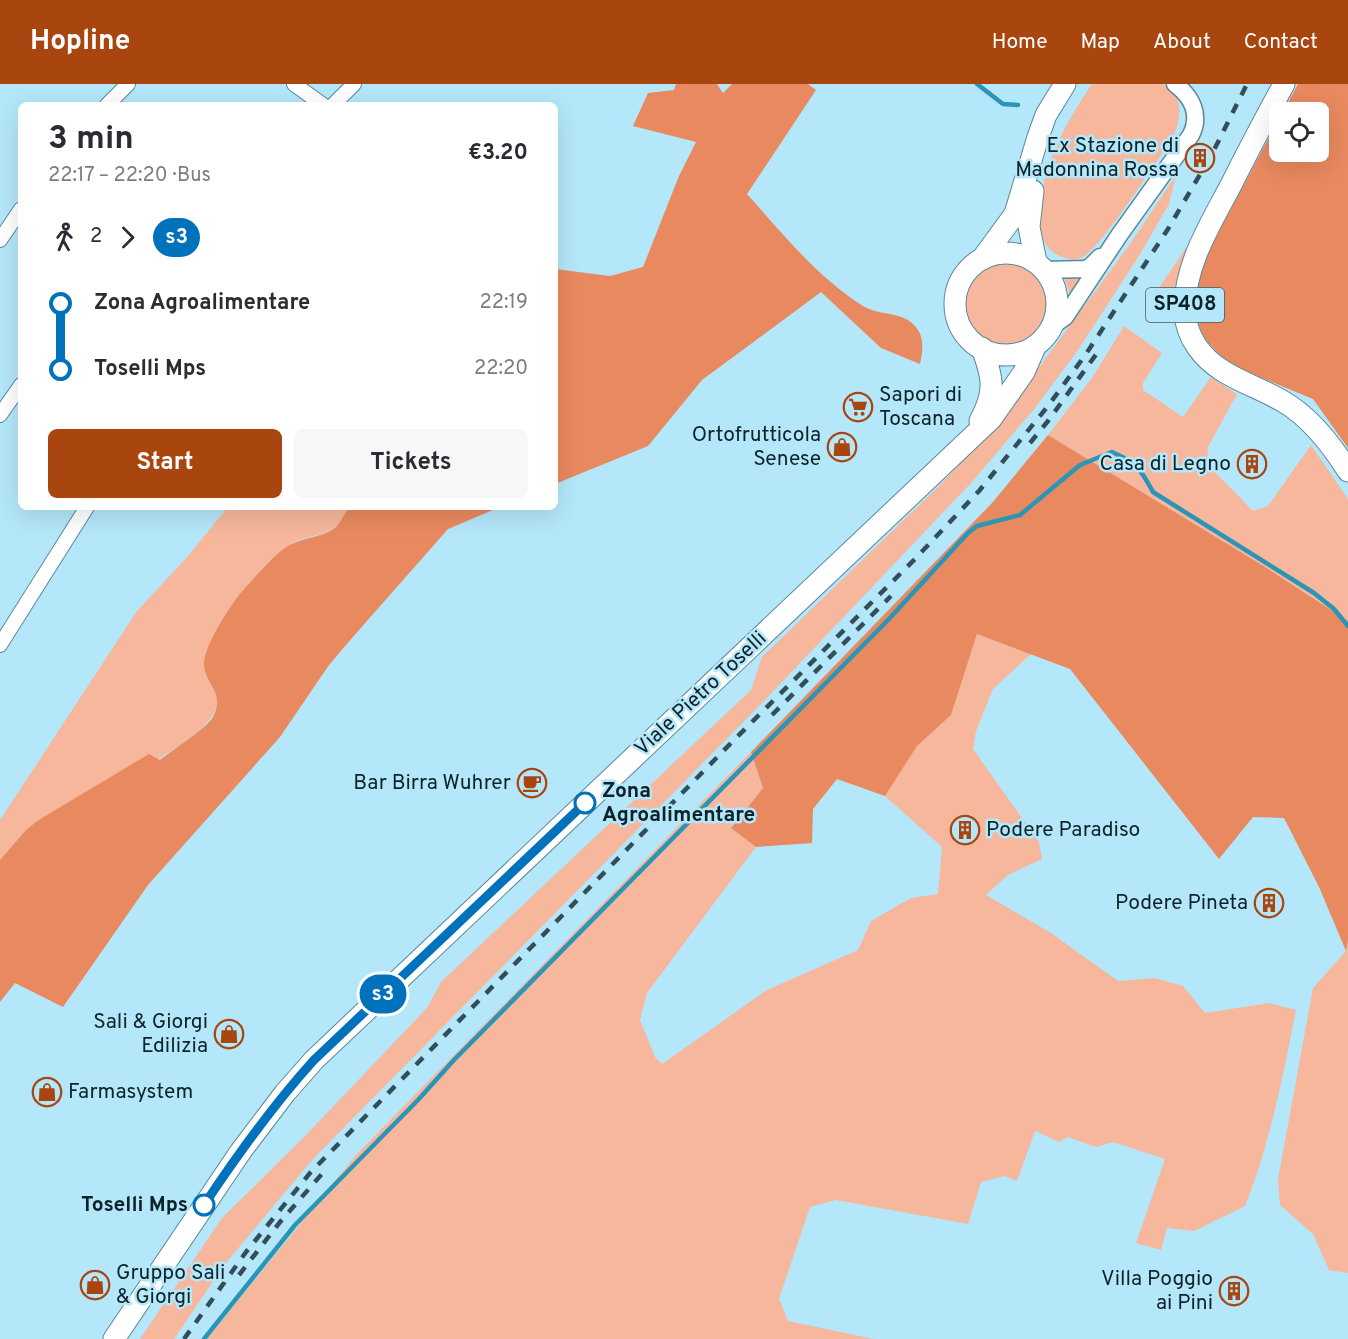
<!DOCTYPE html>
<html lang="en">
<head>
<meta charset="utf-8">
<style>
  :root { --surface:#fff; --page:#f7f7f7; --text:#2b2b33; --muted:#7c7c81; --accent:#a9460f }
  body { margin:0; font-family:Overpass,sans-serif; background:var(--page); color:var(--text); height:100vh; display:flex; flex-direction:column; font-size:22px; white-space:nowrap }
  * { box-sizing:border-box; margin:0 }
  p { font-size:20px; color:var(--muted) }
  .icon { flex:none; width:33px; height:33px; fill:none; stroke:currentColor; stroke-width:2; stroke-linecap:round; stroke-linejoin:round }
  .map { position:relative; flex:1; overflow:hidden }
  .details { position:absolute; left:18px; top:18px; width:540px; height:408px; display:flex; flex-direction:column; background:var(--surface); border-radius:9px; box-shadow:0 6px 24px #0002 }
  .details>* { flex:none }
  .badge { padding:0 12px; border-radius:20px; font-size:21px; line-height:39px }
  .fabs { position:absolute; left:1269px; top:18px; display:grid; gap:12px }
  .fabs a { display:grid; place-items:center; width:60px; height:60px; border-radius:9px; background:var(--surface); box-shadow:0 6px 24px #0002; font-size:30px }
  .map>.badge { position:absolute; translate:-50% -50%; box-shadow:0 0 0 3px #fff }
  .legs { display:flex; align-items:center; gap:9px; height:66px; padding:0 30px; font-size:20px }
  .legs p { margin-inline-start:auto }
  .head { display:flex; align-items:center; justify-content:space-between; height:102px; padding:0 30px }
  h1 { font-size:33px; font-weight:700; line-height:45px }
  .button { display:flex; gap:12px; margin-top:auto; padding:12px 30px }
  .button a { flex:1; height:69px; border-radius:9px; background:var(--accent); color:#fff; font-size:24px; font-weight:700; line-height:69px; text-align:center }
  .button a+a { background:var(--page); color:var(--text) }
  ul { padding:0 30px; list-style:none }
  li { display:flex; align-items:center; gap:21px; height:66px; font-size:22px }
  li i { display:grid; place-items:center; width:9px; height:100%; margin:0 8px; background:currentColor }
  li i::after { content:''; width:15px; height:15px; margin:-8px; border:4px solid; border-radius:50%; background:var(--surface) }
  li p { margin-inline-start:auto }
  li:first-child i { background:linear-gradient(#0000 50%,currentColor 0) }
  li:last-child i { background:linear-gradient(currentColor 50%,#0000 0) }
  header { display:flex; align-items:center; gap:36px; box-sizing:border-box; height:84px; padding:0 30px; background:var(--accent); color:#fff }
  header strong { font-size:28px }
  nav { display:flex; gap:33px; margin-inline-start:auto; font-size:21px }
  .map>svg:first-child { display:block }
  .green { fill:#f6b79d }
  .forest { fill:#e9895f }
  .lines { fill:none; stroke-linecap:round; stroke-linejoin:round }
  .stream { stroke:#2a95b6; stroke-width:4.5 }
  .minor-casing { stroke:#588899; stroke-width:16 }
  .tertiary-casing { stroke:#588899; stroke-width:19 }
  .primary-casing { stroke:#588899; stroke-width:23 }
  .minor { stroke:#fff; stroke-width:14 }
  .tertiary { stroke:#fff; stroke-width:16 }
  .primary { stroke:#fff; stroke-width:21 }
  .rail { stroke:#334e58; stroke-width:4.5; stroke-dasharray:10 10; stroke-linecap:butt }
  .line-1-casing { stroke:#fff; stroke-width:14 }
  .line-1 { stroke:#0072bc; stroke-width:9 }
  .stop-1-dot { fill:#fff; stroke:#0072bc; stroke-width:3 }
  .labels { text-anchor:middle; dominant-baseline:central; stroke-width:5; stroke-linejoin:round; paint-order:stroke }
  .shield { fill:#b4e7fa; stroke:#405d68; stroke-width:1.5 }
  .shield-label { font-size:20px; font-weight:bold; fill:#0e2229 }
  .poi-label { font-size:21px; fill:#0e2229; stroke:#b4e7fa; text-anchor:end }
  .street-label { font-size:21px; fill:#0e2229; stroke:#b4e7fa }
  .stop-label { font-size:21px; font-weight:bold; fill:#0e2229; stroke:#b4e7fa; text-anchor:start }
</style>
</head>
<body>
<header>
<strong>Hopline</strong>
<nav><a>Home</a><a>Map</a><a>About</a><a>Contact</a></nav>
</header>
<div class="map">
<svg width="1348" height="1255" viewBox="0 0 1348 1255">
  <rect width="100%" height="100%" fill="#b4e7fa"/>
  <path class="green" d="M 1092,0 C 1109,0 1126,0 1143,0 C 1149,0 1157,0 1162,0 C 1187,9 1180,41 1171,57 C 1155,79 1100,166 1081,174 C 1072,177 1062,174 1054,169 C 1042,160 1039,146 1041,132 L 1038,131 C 1041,114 1043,96 1049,80 C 1059,52 1075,25 1092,0 Z
    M 1176,91 L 1169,120 L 1139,172 L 1078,266 L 1035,324 L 971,399 L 761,620 L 312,1076 L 225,1180 L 174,1255 L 140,1255 L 222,1134 L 305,1052 L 427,924 L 441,898 L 751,606 L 762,573 L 938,403 L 996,342 L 1130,160 Z
    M 1191,160 L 1192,164 L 1169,214 L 1157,207 L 1188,161 Z
    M964 220a42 42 0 1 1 84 0a42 42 0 1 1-84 0Z
    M 1088,192 L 1071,213 L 1064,193 Z
    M 1124,242 L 1162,269 L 1143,299 L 1143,306 L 1183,333 L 1211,293 L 1237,310 L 1208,363 L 1207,380 L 1253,427 L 1268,422 L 1311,361 L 1348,415 L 1348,537 L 1262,481 L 1048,351 L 1092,294 Z
    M 228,423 L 349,423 C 345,430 340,441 333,445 C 319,453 299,453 286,463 C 274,471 254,494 244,505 C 233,519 203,564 204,581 C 206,598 221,607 216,624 C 206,661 73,719 37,737 L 25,747 L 0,776 L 0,736 L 137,527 L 187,473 Z
    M 977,550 L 1031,570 L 993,605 L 976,647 L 973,665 L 1039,758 L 1042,775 L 1008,791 L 986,811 L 1051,849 L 1118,897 L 1155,894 L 1183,902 L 1205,929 L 1269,919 L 1296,926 C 1283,992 1270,1060 1245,1122 L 1194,1147 L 1167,1144 L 1161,1166 L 1136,1159 L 1165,1075 L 1113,1058 L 1096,1063 L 1068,1053 L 1059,1058 L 1035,1047 L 1017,1097 L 1005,1092 L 981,1098 L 968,1140 L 836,1116 L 810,1123 L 779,1215 L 788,1237 L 874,1255 L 207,1255 L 356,1071 L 751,668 L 763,704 L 731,743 L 756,763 L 647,909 L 640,936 L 655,973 L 662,980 L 767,906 L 858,866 L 871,837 L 911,814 L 938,810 L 942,763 L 885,712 L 917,662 L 951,631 Z
    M 1348,856 L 1348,1189 L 1329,1186 L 1313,1150 L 1280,1121 L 1278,1095 L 1313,904 L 1346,867 Z"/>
  <path class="forest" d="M 676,0 L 717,0 L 723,9 L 732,0 L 808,0 L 816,6 L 747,110 C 783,150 817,193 863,222 C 879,232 901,227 914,241 C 925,252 923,266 920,280 L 881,264 L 821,208 L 702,296 L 648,362 L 555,400 L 555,185 L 610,192 L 643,183 L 679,92 L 696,58 L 633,42 L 648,9 L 674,6 Z
    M 1298,0 L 1348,0 L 1348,364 L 1313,315 L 1238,284 C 1225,275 1210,264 1202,249 C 1181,206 1221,144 1240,108 C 1253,83 1266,59 1279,35 L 1280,68 L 1318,68 L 1318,28 L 1283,28 Z
    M 1048,351 L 1262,481 L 1348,537 L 1348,856 L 1346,867 L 1319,803 L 1284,734 L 1253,733 L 1219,775 L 1070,585 L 977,550 L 951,631 L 917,662 L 885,712 L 837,695 L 813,725 L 812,759 L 756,763 L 731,744 L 763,704 L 751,668 L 992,419 Z
    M 349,423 L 500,423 L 448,445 L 352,554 L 329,581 L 280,653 L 148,801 L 63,923 L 15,899 L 0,918 L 0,776 L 25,747 L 37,737 L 149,670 L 160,676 C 171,667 208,643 213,633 C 225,608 207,603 204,582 C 202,564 232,519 244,505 C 254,494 274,471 286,463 C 299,454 327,453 337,442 C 341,437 345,429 349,423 Z"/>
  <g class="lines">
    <path class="stream" d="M 977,0 L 1003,20 L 1018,21
      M 204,1255 L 295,1141 L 418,1016 L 453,977 L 888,536 L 968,449 L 977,442 L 1020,431 L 1080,381 L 1112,368 C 1137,379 1140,384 1153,408 L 1314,509 L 1334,525 L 1348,542"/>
    <g class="minor-casing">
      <path id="minor" d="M 294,0 L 323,21
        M 107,21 L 128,0
        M 333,21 L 354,0
        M 0,156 L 21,125
        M 0,331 L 21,301
        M 0,561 L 87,423"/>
    </g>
    <g class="tertiary-casing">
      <path id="tertiary" d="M 1044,186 L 1084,185 L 1090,183 L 1100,173
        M 1051,243 L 1065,233 L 1120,150 L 1191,51 C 1201,31 1192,13 1175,0"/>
    </g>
    <g class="primary-casing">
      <path id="primary" d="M 1284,0 C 1266,33 1248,67 1231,101 C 1211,139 1183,183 1185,228 C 1186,253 1202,274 1223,287 C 1242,299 1264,306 1284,318 C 1311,334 1331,360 1348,387
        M 1033,107 L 1029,143 L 1036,178
        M955 220a51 51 0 1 1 102 0a51 51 0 1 1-102 0Z
        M 982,175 L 1015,130 L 1038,53 L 1046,31 L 1065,0
        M 980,337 C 996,307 993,294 982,264
        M 114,1255 L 241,1067 L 285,1009 L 314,976 L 991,335 L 1024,288 L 1035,263"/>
    </g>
    <use href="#minor" class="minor"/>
    <use href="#tertiary" class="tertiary"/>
    <use href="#primary" class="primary"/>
    <path class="rail" d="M 1030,359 L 1048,337 L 1100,265
      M 772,631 L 891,512
      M 239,1191 L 280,1138 L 328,1083
      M 184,1255 L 246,1168 L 310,1089 L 736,654 L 915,475 L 979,407 L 1048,322 L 1086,270 L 1168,145 L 1212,70 L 1247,0"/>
  </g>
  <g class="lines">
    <g class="line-1-casing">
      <path id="line-1" d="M 204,1121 C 238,1070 273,1021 314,976 L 585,719"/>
    </g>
    <use href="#line-1" class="line-1"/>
  </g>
  <defs>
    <g id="building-ring" transform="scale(1.5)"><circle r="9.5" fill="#b4e7fa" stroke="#a9460f" stroke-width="1.5"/><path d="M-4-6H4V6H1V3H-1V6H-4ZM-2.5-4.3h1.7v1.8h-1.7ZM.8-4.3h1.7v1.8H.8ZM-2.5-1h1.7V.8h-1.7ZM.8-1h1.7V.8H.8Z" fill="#a9460f"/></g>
    <g id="supermarket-ring" transform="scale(1.5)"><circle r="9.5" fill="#b4e7fa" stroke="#a9460f" stroke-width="1.5"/><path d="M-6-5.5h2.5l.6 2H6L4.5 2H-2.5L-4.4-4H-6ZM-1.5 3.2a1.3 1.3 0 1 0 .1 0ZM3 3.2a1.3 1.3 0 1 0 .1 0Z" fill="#a9460f"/></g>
    <g id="shop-ring" transform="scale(1.5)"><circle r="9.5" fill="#b4e7fa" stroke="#a9460f" stroke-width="1.5"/><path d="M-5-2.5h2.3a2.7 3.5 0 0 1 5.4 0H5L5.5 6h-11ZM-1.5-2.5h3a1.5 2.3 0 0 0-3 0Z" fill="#a9460f"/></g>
    <g id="cafe-ring" transform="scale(1.5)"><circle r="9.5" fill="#b4e7fa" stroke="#a9460f" stroke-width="1.5"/><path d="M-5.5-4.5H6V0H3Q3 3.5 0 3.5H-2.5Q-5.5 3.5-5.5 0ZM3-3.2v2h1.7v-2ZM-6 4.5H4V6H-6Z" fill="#a9460f"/></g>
  </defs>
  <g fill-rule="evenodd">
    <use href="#building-ring" x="1200" y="74"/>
    <use href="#supermarket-ring" x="858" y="323"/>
    <use href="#shop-ring" x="842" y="363"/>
    <use href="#building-ring" x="1252" y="380"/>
    <use href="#cafe-ring" x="532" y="699"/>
    <use href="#building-ring" x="965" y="746"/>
    <use href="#building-ring" x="1269" y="819"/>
    <use href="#shop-ring" x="229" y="950"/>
    <use href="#shop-ring" x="47" y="1008"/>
    <use href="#shop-ring" x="95" y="1201"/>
    <use href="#building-ring" x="1234" y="1207"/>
  </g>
  <g class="stop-1-dot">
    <circle cx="585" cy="719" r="10"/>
    <circle cx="204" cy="1121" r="10"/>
  </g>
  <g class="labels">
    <rect class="shield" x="1146" y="204" width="78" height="34" rx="4.5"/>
    <g class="shield-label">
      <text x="1185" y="221">SP408</text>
    </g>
    <g class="poi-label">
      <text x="1179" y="62">Ex Stazione di<tspan x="1179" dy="24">Madonnina Rossa</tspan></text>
      <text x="879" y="311" text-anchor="start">Sapori di<tspan x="879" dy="24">Toscana</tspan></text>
      <text x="821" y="351">Ortofrutticola<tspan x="821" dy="24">Senese</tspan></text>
      <text x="1231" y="380">Casa di Legno</text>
      <text x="511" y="699">Bar Birra Wuhrer</text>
      <text x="986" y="746" text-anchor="start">Podere Paradiso</text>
      <text x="1248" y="819">Podere Pineta</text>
      <text x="208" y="938">Sali &amp; Giorgi<tspan x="208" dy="24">Edilizia</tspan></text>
      <text x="68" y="1008" text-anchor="start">Farmasystem</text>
      <text x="116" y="1189" text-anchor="start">Gruppo Sali<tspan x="116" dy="24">&amp; Giorgi</tspan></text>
      <text x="1213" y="1195">Villa Poggio<tspan x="1213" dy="24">ai Pini</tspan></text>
    </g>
    <g class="street-label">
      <text transform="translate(701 610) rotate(-43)">Viale Pietro Toselli</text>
    </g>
    <g class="stop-label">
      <text x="602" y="707">Zona<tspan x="602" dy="24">Agroalimentare</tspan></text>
      <text x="188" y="1121" text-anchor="end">Toselli Mps</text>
    </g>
  </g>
</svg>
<div class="fabs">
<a><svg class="icon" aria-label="locate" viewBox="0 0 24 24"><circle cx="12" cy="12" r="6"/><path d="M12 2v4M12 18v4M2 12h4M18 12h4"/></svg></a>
</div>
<b class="badge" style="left:383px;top:910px;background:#0072bc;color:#fff">s3</b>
<section class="details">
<div class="head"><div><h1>3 min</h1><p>22:17 – 22:20 · Bus</p></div><b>€3.20</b></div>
<div class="legs"><svg class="icon" aria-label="walk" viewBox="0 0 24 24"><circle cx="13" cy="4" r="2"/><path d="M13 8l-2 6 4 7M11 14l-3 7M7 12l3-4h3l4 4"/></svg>2<svg class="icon" aria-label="forward" viewBox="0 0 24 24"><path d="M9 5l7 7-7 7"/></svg><b class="badge" style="background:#0072bc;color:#fff">s3</b></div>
<ul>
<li><i style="color:#0072bc"></i><b>Zona Agroalimentare</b><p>22:19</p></li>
<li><i style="color:#0072bc"></i><b>Toselli Mps</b><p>22:20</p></li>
</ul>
<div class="button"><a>Start</a><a>Tickets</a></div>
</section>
</div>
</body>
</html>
